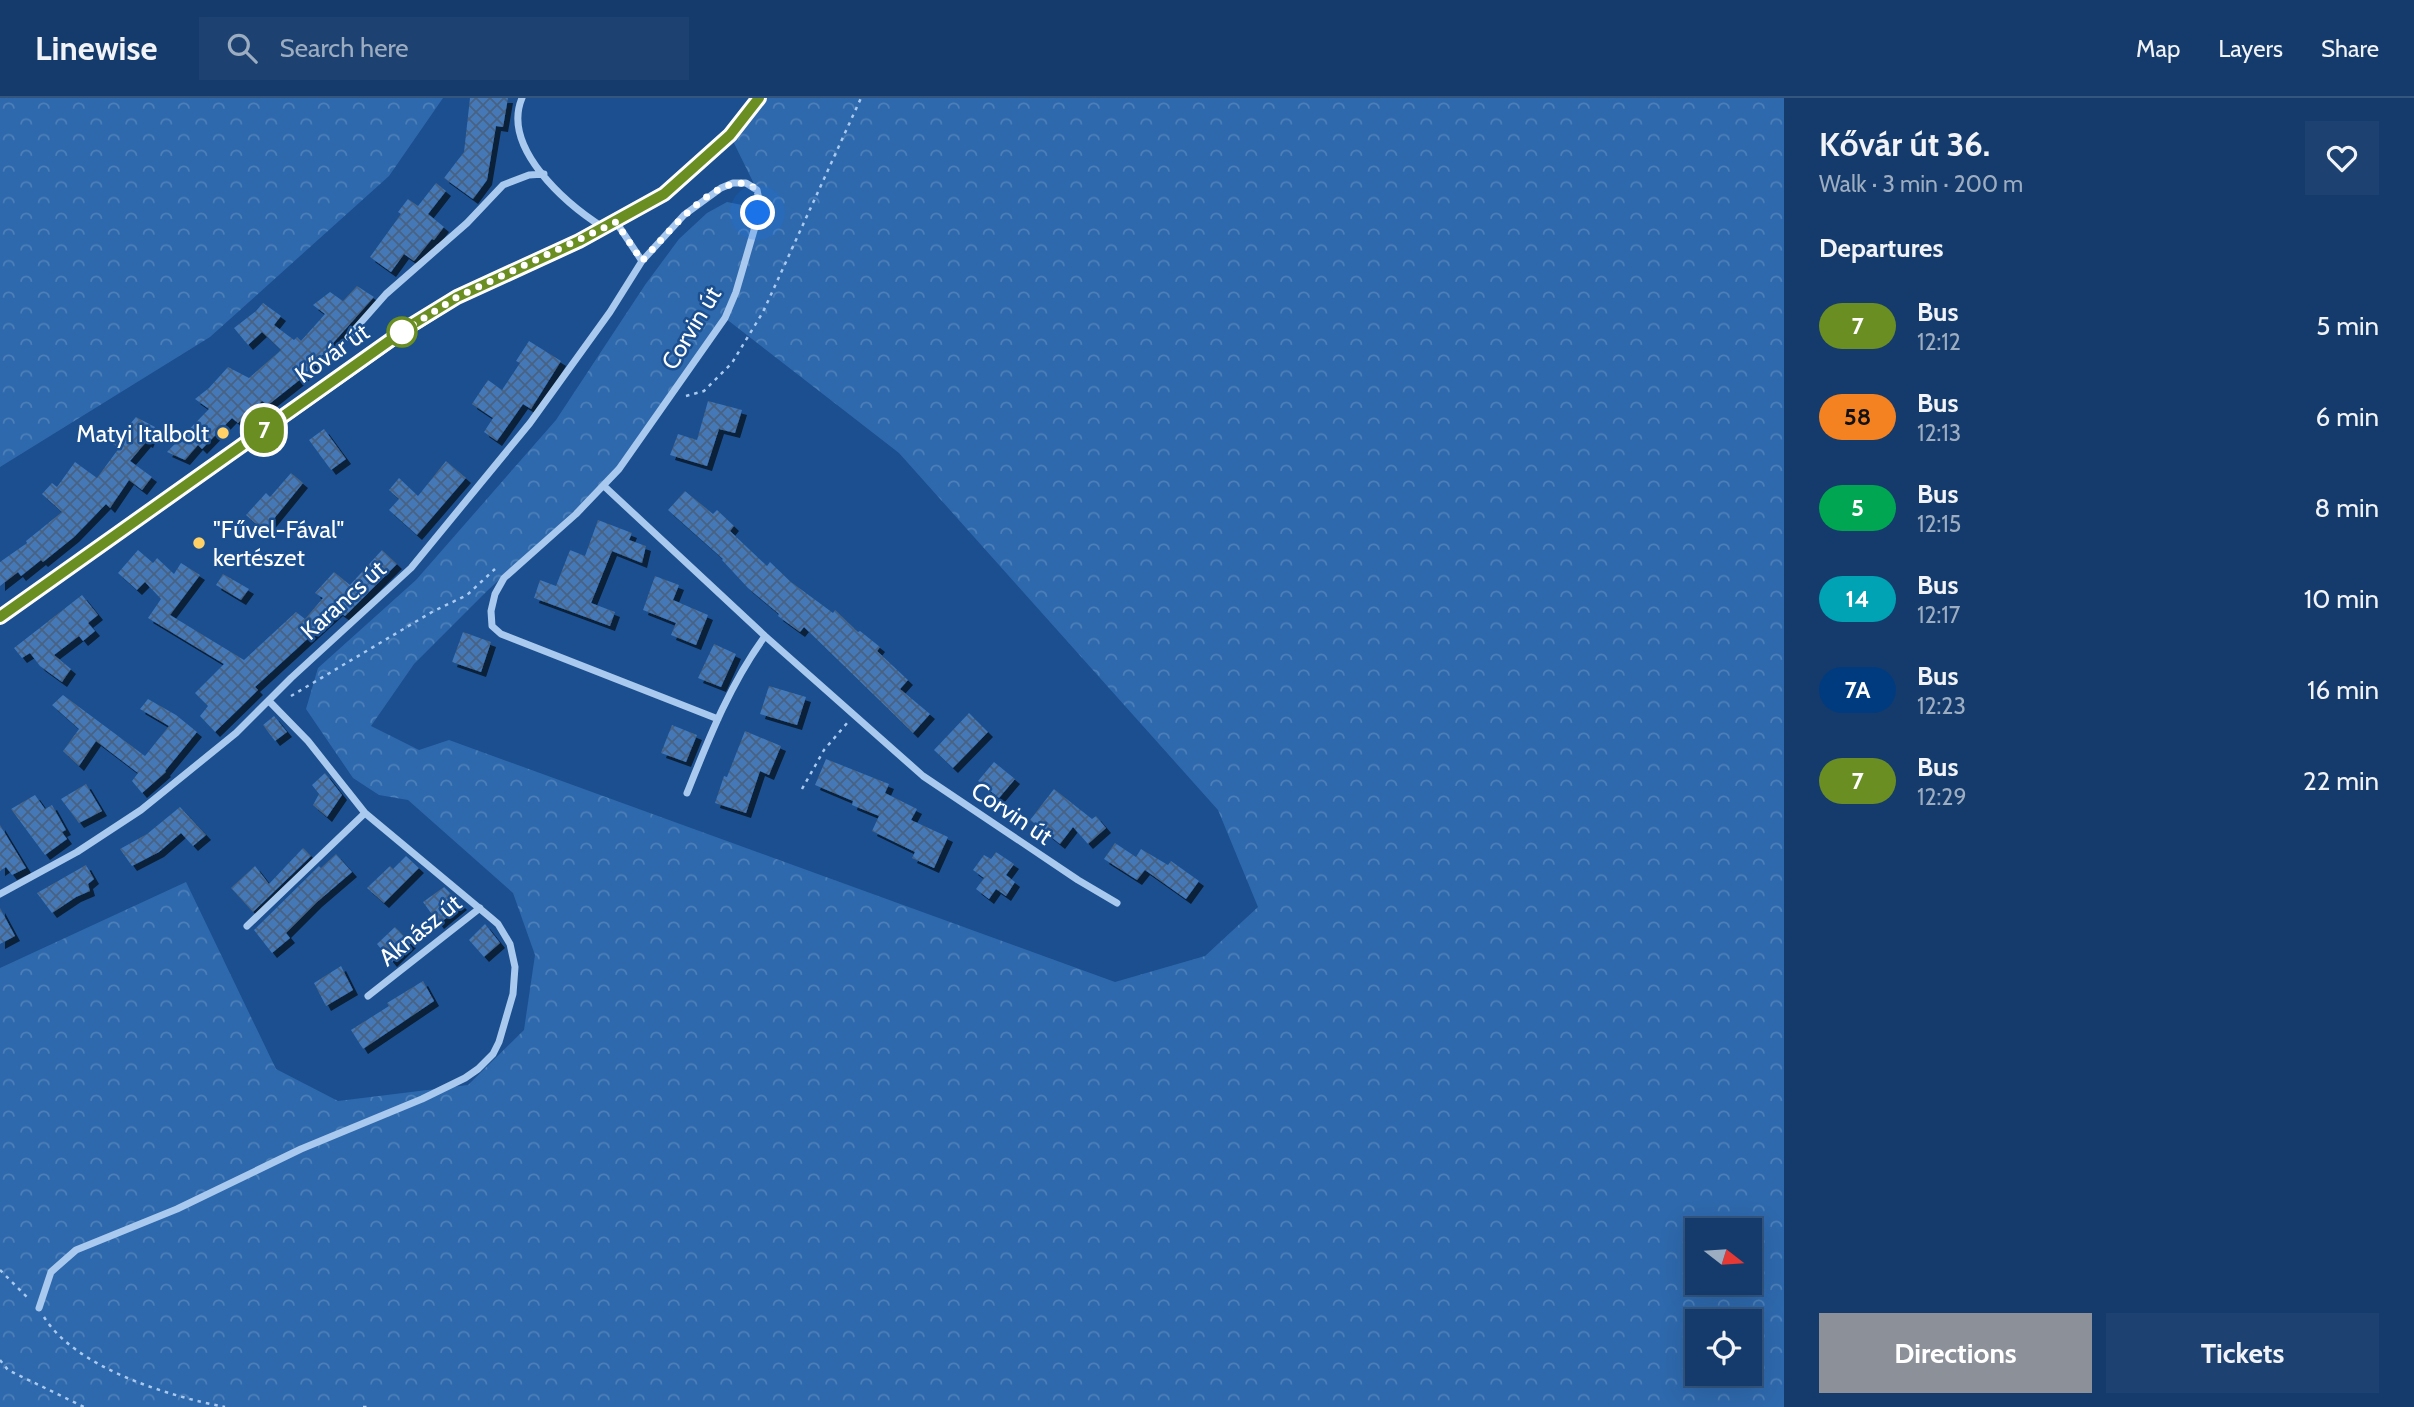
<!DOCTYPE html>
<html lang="en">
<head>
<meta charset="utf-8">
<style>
  :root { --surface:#143b6b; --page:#1d4271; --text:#f1f3f6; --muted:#9dadc1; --line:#33557e; --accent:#8c9099 }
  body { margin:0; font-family:Cabin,sans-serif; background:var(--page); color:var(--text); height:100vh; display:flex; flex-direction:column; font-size:26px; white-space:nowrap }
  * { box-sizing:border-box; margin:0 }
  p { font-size:23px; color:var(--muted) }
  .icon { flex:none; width:38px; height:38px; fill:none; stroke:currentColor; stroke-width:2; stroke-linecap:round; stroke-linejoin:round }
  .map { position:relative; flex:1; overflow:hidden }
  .drawer { display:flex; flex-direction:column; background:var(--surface); width:630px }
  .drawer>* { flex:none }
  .badge { padding:0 14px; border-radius:23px; font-size:24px; line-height:46px }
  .needle { width:46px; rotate:107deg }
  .controls { position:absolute; left:1685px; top:1120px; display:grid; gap:14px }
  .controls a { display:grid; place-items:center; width:77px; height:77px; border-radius:0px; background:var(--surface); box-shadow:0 7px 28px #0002,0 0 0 2px var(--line); font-size:35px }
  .you { position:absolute; width:35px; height:35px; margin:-18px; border:5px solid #fff; border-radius:50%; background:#1a73e8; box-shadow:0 0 0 10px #1a73e833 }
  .map>.badge { position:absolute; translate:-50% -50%; box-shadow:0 0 0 4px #fff }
  h2 { padding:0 35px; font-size:26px; line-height:63px }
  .round { display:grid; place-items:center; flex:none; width:74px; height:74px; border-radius:0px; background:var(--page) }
  .summary { display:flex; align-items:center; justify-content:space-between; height:119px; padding:0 35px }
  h1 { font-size:33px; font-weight:800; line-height:52px }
  .action { display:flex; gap:14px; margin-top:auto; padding:14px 35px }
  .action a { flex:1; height:80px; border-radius:0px; background:var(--accent); color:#fff; font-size:28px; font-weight:800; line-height:80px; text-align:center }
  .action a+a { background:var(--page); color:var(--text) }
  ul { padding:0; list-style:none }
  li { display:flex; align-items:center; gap:21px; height:91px; padding:0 35px }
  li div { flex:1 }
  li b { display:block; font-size:26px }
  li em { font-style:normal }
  li .badge { min-width:77px; font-weight:700; text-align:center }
  header { display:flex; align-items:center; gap:42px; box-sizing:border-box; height:98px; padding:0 35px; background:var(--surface); border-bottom:2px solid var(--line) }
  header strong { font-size:33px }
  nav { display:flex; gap:38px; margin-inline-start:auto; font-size:24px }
  .search { width:490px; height:63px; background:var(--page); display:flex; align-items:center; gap:18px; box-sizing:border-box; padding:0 24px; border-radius:0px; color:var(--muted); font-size:26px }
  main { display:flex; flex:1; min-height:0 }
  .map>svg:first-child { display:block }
  .forest { fill:url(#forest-crowns); fill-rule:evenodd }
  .building { fill:url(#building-cross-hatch); filter:url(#shadow) }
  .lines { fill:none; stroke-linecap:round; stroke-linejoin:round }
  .path { stroke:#a9c9ee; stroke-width:2.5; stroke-dasharray:3.5 5; stroke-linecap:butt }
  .street { stroke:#a9c9ee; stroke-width:7 }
  .secondary { stroke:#d6e6fa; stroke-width:14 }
  .line-casing { stroke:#fff; stroke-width:16 }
  .line { stroke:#6b8e23; stroke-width:10 }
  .walk { stroke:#fff; stroke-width:7; stroke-dasharray:0 12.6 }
  .stop-dot { fill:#fff; stroke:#6b8e23; stroke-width:3.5 }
  .poi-dot { fill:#ffd166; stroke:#1b4f8f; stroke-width:2.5 }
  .labels { text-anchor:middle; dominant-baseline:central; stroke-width:5; stroke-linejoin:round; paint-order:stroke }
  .street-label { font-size:24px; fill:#fff; stroke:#1b4f8f }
  .poi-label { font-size:24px; fill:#fff; stroke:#1b4f8f; text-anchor:end }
</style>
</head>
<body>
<header>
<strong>Linewise</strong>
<div class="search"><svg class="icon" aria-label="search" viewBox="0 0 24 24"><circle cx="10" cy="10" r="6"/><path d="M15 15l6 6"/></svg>Search here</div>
<nav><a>Map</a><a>Layers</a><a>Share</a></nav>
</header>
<main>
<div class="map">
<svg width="1784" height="1309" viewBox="0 0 1784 1309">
  <defs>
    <pattern id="forest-crowns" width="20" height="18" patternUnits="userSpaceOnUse" patternTransform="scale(1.75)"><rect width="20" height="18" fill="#2e69ad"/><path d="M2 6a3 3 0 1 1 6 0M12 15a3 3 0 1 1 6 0" fill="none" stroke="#4d80b9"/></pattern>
    <pattern id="building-cross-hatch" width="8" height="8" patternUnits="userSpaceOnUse" patternTransform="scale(1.75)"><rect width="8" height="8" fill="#4478b7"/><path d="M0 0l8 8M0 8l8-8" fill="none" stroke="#486282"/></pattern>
    <filter id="shadow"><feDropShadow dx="5" dy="5" stdDeviation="0" flood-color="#0009"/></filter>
  </defs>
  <rect width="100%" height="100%" fill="#1b4f8f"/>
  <path class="forest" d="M 0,0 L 443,0 L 389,78 L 210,239 L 0,369 Z
    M 759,0 L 1784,0 L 1784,1309 L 0,1309 L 0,870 L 186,784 L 276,971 L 338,1003 L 468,987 L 524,932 L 535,857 L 513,795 L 408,702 L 379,697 L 353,680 L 306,611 L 318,570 L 416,482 L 556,322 L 645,187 L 679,141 L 707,115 L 727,104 L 747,108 L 757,114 L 757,92 L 730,37 ZM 725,220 L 899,355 L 1218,712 L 1258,809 L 1205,858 L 1115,884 L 449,642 L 419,652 L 371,628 L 414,566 L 487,493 L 619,371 ZM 1698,1132 L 1750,1132 L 1750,1185 L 1698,1185 ZM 1698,1223 L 1750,1223 L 1750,1276 L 1698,1276 Z"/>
  <path class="building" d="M 470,0 L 508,0 L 503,29 L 496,28 L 487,82 L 473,101 L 444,80 L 464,54 Z
    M 436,85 L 446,93 L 428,116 L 444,129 L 434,142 L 432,141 L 414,163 L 404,156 L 391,174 L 370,159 L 401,116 L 398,114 L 408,101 L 418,108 Z
    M 357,188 L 374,199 L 302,280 L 268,307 L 262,303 L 238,325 L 232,320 L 202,351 L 198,347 L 185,362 L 167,354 L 209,311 L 195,301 L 209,290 L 228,269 L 249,280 L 281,252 L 262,234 L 248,247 L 234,230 L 256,213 L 263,205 L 281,218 L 274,227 L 294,242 L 297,239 L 301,243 L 325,216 L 313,207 L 330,194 L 343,203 Z
    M 529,243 L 561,263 L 531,311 L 523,306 L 497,343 L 484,334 L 493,320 L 472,306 L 488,282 L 502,292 L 520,265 L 516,263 Z
    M 708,303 L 742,312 L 735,335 L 719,331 L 707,368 L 670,357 L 678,336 L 697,342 Z
    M 136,319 L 155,329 L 148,345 L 146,344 L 130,363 L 152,379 L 142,392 L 129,382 L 110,410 L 106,406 L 74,439 L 43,464 L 41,462 L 21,478 L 18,474 L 0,488 L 0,464 L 27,445 L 26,443 L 62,414 L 42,396 L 52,385 L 57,389 L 75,364 L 97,380 L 119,350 L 113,346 Z
    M 324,331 L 346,361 L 331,372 L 309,342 Z
    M 446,363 L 466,380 L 417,437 L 389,412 L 399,401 L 389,392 L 399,380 L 418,398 Z
    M 291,375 L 303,385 L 264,433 L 246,417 L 266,395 L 270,399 Z
    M 685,393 L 713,416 L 717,412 L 734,428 L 730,433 L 767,468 L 770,464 L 791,484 L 833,515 L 835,512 L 858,534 L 860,533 L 880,549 L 877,553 L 908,582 L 900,591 L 930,616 L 913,635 L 804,529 L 800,534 L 778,518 L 779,516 L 748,490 L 722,462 L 723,461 L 668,412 Z
    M 598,422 L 632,435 L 629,442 L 646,448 L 642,465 L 612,453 L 591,505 L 615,514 L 610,528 L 534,500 L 540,482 L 556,488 L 570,452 L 585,458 Z
    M 138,452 L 153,465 L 157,460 L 174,476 L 181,465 L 200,477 L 170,517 L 244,562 L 296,514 L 305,521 L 323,500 L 315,495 L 334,474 L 350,487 L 382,452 L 397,466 L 345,518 L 338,513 L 255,589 L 258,592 L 215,634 L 200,618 L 208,608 L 195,595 L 224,566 L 148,520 L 161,501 L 145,484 L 137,492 L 118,475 Z
    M 223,476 L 249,491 L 241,502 L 216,487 Z
    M 655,478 L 679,487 L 673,502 L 708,517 L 696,547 L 671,537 L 676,525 L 643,512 Z
    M 82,497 L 98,517 L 88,525 L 95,533 L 83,543 L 79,538 L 54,557 L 71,571 L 62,584 L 40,568 L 30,555 L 22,560 L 14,550 Z
    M 463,534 L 491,544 L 481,574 L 452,564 Z
    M 714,546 L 736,556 L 721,589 L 698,580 Z
    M 769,588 L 806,599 L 797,627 L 760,616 Z
    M 63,597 L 145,658 L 169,628 L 140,611 L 148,601 L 176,617 L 197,634 L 165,673 L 166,674 L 142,695 L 132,683 L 138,675 L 96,643 L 79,668 L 63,653 L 79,631 L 52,607 Z
    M 969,615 L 988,634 L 953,670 L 934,652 Z
    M 274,618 L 287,634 L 275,643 L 263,627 Z
    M 672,627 L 697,637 L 686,664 L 661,655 Z
    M 745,633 L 781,648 L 769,677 L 760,673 L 746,715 L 715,705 L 724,678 L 727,679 Z
    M 826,661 L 889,686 L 885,695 L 917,711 L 911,722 L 948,739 L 934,770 L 912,760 L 915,754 L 872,733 L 879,718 L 852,707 L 853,703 L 815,687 Z
    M 994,664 L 1015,681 L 999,700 L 978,683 Z
    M 325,675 L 342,697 L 327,719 L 313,707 L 319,696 L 312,687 Z
    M 86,686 L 102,713 L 79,725 L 61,701 Z
    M 1054,691 L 1092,721 L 1096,718 L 1106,730 L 1088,746 L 1073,729 L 1060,746 L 1030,722 Z
    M 35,697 L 45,711 L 52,707 L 66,732 L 62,734 L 67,741 L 45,757 L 11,711 Z
    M 180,709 L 206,737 L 193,748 L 181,735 L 159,754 L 132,768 L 120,751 L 147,736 Z
    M 0,727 L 26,770 L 12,777 L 6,769 L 0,773 Z
    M 1115,745 L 1136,759 L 1141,751 L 1168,767 L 1171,763 L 1199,783 L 1186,801 L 1145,772 L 1137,782 L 1104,761 Z
    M 303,750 L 311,758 L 253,814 L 231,790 L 255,768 L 269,786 Z
    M 996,754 L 1014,766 L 1006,777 L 1015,784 L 1006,798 L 996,791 L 989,801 L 976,791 L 984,780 L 973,772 L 984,757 L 991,761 Z
    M 336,756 L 352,774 L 317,804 L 286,835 L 290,840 L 272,855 L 254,832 L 319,768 L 321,770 Z
    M 406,758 L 419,770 L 384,805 L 367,790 L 390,768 L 393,771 Z
    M 86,767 L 94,781 L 88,786 L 90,793 L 76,799 L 52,815 L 37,795 Z
    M 444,789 L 462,807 L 439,826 L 423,804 Z
    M 0,810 L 15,838 L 0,846 Z
    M 485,826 L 500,845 L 484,859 L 469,842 Z
    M 395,829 L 411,845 L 392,864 L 377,846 Z
    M 341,868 L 353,892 L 326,908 L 314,885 Z
    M 423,883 L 434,903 L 363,951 L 351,932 L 389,908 L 387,905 Z"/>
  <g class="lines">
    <path class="path" d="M 686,298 L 704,293 L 732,265 L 763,214 L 861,0
      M 291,598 L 432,514 L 467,497 L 495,471
      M 802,691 L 824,652 L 848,624
      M 0,1172 L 29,1201
      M 44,1219 C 76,1270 168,1298 225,1309
      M 0,1262 L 8,1272 L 84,1309
      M 363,1309 L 369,1309"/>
    <path class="street" d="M 522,0 C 501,50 566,106 604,130
      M 616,124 L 642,163
      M 348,239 L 386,196 L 467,125 L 503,87 L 529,77 L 544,76
      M 604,388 L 765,538 L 923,678 L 1078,782 L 1117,805
      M 687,695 C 709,640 730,586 765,538
      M 0,796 L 77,754 L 141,712 L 236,635 L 291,580 L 411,470 L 530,325 L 610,214 L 642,163 L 684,117 L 721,90 L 733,85 L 746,85 L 757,92 L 759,102 L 755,129 L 736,194 L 725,220 L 619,371 L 576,416 L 504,480 L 495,496 L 491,513 L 492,528 L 501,536 L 718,621
      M 247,828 L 365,715
      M 368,898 L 480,810
      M 39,1210 L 51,1174 L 76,1152 L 177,1111 L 301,1051 L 422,1001 L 465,980 L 478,971 L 493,956 L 499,944 L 513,896 L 515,869 L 510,846 L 498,826 L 491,820 L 365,715 L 308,643 L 269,603"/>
    <path class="secondary" d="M 0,519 L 413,227 L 457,199 L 580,143 L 664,96 L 730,37 L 759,0"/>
  </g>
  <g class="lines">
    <g class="line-casing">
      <path id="line" d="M 0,519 L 413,226 L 457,199 L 579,143 L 664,96 L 730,37 L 759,0"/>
    </g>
    <use href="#line" class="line"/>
    <path class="walk" d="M 402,234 L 397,237 L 457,199 L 616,124 L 642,163 C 663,141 724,62 757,92 L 758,115"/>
  </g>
  <circle class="stop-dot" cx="402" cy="234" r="14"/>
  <g class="poi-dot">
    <circle cx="223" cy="335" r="7"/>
    <circle cx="199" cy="445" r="7"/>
  </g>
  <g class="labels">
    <g class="street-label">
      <text transform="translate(691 230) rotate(-59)">Corvin út</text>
      <text transform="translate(332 255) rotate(-35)">Kővár út</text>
      <text transform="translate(343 502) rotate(-42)">Karancs út</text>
      <text transform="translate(1012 715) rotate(34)">Corvin út</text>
      <text transform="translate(420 832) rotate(-39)">Aknász út</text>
    </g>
    <g class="poi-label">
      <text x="209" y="335">Matyi Italbolt</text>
      <text x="213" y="431" text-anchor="start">"Fűvel-Fával"<tspan x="213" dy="28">kertészet</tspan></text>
    </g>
  </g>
</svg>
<div class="controls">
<a><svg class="needle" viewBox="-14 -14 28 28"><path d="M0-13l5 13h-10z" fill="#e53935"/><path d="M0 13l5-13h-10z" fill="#9dadc1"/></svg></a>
<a><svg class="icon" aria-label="locate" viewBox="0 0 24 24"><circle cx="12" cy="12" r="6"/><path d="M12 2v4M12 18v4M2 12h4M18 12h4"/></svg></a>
</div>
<div class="you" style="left:758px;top:115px"></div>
<b class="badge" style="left:264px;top:332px;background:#6b8e23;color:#fff">7</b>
</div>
<section class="drawer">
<div class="summary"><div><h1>Kővár út 36.</h1><p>Walk · 3 min · 200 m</p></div><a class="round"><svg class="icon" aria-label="heart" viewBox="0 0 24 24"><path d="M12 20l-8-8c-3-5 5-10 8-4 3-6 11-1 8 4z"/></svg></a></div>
<h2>Departures</h2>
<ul>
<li><span class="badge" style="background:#6b8e23;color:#fff">7</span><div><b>Bus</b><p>12:12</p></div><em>5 min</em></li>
<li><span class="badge" style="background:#f58220;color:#111">58</span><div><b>Bus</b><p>12:13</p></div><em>6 min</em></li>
<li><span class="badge" style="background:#00a651;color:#fff">5</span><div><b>Bus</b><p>12:15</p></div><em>8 min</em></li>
<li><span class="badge" style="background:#00a3b4;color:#fff">14</span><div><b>Bus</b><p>12:17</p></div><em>10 min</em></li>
<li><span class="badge" style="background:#003b80;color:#fff">7A</span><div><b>Bus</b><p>12:23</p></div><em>16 min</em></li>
<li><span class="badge" style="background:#6b8e23;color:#fff">7</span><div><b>Bus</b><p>12:29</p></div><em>22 min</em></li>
</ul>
<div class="action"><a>Directions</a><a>Tickets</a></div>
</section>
</main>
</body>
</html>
